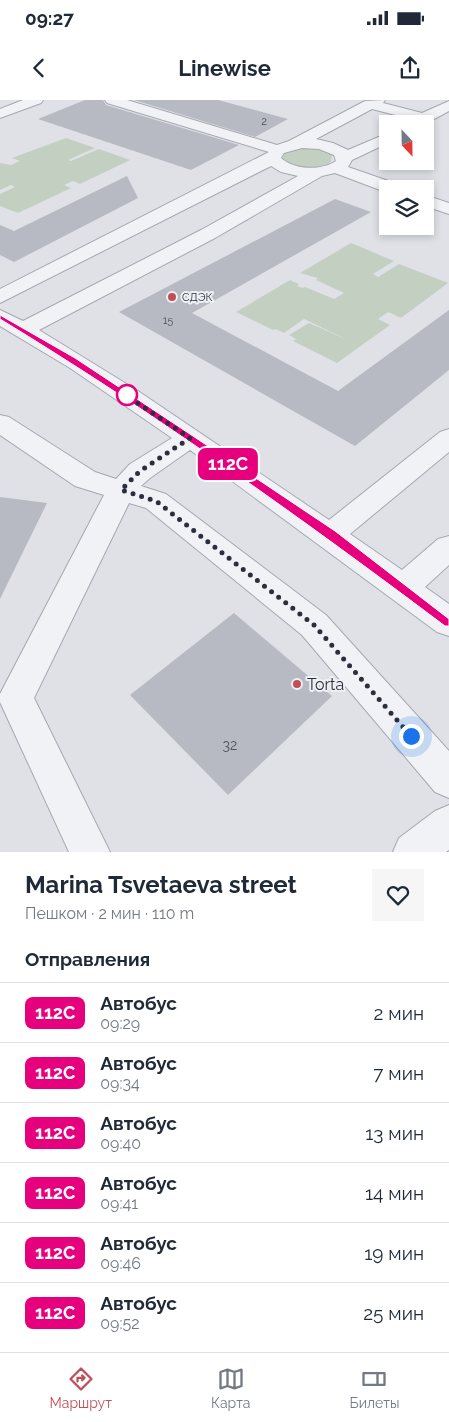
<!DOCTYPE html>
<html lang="ru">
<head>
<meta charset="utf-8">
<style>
  :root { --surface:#fff; --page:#f6f6f7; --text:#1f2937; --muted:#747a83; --line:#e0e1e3; --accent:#c14f57 }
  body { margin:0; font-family:Raleway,sans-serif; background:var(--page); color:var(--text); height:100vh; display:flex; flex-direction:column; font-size:19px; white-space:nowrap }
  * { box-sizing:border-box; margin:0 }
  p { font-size:16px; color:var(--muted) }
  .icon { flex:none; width:28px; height:28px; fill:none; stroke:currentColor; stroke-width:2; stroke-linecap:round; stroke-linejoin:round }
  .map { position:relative; height:752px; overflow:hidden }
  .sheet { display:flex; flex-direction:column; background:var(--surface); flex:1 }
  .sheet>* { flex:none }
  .badge { padding:0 10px; border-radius:8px; font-size:18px; line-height:32px }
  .needle { width:32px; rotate:158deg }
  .buttons { position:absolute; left:379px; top:15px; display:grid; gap:10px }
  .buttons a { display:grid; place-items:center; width:55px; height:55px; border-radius:0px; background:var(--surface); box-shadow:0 2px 8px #0003; font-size:25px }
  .you { position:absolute; width:25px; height:25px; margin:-12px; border:4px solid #fff; border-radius:50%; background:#1a73e8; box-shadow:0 0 0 8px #1a73e833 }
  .map>.badge { position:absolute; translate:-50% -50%; box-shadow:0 0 0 2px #fff }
  h2 { padding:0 25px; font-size:19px; line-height:45px }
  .round { display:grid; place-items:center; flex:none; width:52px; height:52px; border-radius:0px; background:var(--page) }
  .summary { display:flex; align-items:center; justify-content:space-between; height:85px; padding:0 25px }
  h1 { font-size:24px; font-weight:700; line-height:38px }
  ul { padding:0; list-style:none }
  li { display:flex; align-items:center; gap:15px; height:60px; padding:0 25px; border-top:1px solid var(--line) }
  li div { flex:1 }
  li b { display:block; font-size:19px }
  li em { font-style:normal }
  li .badge { min-width:55px; font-weight:700; text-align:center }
  .status { display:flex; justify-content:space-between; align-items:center; height:35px; padding:0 25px; background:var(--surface); direction:ltr }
  .status svg { height:14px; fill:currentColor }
  header { display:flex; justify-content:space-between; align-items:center; height:65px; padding:0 25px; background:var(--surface); font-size:22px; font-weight:700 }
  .dock { display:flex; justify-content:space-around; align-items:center; height:70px; border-top:1px solid var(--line); background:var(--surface); font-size:14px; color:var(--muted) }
  .dock a { display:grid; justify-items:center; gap:2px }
  .dock .selected { color:var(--accent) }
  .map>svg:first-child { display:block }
  .green { fill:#c3d0c1 }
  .building { fill:#b7bac3 }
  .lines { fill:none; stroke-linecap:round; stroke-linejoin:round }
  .minor-casing { stroke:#a5a8b0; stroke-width:2 }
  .minor { fill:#f1f2f5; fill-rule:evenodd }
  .line { fill:#e6007e; stroke:#fff }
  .walk { stroke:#292f3c; stroke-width:5; stroke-dasharray:0 9 }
  .poi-dot { fill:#c14f57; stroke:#eef0f4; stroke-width:2 }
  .stop-dot { fill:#fff; stroke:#e6007e; stroke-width:2.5 }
  .labels { text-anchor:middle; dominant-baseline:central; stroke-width:4; stroke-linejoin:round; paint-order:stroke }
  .number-label { font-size:11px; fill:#4c525e }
  .far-poi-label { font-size:11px; fill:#292f3c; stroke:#eef0f4; text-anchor:start }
  .near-number-label { font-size:14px; fill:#4c525e }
  .near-poi-label { font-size:16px; fill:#292f3c; stroke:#eef0f4; text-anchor:start }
</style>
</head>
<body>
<div class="status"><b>09:27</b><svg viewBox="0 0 49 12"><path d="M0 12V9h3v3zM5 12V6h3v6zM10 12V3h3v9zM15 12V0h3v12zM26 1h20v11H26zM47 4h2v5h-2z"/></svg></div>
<header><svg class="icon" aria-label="back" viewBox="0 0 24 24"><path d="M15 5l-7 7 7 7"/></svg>Linewise<svg class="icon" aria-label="share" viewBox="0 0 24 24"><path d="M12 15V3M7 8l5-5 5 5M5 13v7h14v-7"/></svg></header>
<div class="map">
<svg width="449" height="752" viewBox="0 0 449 752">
  <rect width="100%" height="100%" fill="#dfe1e7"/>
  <path class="green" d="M 66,38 L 95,48 L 68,60 L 71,61 L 99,49 L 130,60 L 80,84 L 73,81 L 64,85 L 71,88 L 18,113 L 0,106 L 0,94 L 15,87 L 11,85 L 0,90 L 0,63 L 11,65 L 20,61 L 12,58 Z
    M 313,47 L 332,55 L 331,62 C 318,70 293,70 283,58 L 285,52 L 297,48 Z
    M 351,143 L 394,161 L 373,174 L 378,177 L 399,164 L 448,183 L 401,218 L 388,212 L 378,219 L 390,225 L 337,263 L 293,241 L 296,239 L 289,235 L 309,223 L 348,240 L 304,219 L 284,233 L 276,229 L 273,230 L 236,212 L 290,180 L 299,184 L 297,186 L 303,188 L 305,187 L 334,199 L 344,193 L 316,180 L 318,178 L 300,173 Z"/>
  <path class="building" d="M 85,0 L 103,0 L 106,5 L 239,45 L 191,70 L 38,19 Z
    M 134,0 L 218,0 L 288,19 L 255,37 Z
    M 127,76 L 138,98 L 14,162 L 0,155 L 0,125 L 14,131 Z
    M 335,99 L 371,112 L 192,213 L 338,291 L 449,210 L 449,270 L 355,346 L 119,212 Z
    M 0,397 L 47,403 L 0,499 Z
    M 234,513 L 332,596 L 228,695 L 130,595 Z"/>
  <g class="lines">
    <g class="minor-casing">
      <path id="minor" d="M 23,0 L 43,0 L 41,3 L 0,18 L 0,9 Z
        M 105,0 L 127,0 L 277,45 L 289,41 L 365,1 L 385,0 L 383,3 L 422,13 L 449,1 L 449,11 L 425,24 L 406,24 L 411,19 L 372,9 L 316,39 L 333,43 L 348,50 L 388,33 L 388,43 L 352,60 L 348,67 L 400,85 L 402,89 L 388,89 L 388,93 L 335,73 L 322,76 L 215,138 L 39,230 L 138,291 L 329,420 L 440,332 L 449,329 L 449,352 L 350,434 L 402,470 L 438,439 L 449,436 L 449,465 L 425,487 L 449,504 L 449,536 L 437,532 L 190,350 L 150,378 L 141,386 L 166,394 L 326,515 L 449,651 L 449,698 L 435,692 L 302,535 L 146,408 L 129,403 L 34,598 L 110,752 L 69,752 L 0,602 L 0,594 L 104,395 L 75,386 L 0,335 L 0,315 L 9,317 L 95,372 L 116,379 L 130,364 L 172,338 L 70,268 L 0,226 L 0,210 L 23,221 L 201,130 L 298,76 L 281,72 L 271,66 L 0,203 L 0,189 L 269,52 L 107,3 ZM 302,48 L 319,49 L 334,55 L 336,61 C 321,71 294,70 281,58 L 284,53 Z
        M 425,95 L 449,103 L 449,114 L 425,106 Z
        M 449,705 L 449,750 L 446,752 L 393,752 L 399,738 L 435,711 Z"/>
    </g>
    <use href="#minor" class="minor"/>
  </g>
  <path class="line" d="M 0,215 L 75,258 L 193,336 L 335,431 L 449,519 L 449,526 L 445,526 C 300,417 153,312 0,219 Z"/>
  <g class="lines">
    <path class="walk" d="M 127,295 L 121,292 L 190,338 L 140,371 L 121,390 L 156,401 L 314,525 L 411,636"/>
  </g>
  <g class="poi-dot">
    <circle cx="172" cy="197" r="5"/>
    <circle cx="297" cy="584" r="5"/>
  </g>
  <circle class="stop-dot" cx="127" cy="295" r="10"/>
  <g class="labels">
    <g class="number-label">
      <text x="264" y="21">2</text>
      <text x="168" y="220">15</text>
    </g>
    <g class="far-poi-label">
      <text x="182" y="197">СДЭК</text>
    </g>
    <g class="near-number-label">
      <text x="230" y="645">32</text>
    </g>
    <g class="near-poi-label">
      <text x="307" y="584">Torta</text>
    </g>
  </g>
</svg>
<div class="buttons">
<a><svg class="needle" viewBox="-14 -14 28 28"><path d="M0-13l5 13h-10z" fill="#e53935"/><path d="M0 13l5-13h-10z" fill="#747a83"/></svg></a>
<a><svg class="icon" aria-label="layers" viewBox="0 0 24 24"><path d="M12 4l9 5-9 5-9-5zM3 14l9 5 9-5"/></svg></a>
</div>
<div class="you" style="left:411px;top:636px"></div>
<b class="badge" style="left:228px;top:364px;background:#e6007e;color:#fff">112С</b>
</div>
<section class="sheet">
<div class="summary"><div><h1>Marina Tsvetaeva street</h1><p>Пешком · 2 мин · 110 m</p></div><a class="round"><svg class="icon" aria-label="heart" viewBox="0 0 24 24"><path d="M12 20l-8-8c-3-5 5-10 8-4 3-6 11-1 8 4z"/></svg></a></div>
<h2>Отправления</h2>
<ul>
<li><span class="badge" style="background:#e6007e;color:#fff">112С</span><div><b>Автобус</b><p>09:29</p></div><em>2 мин</em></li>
<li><span class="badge" style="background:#e6007e;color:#fff">112С</span><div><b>Автобус</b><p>09:34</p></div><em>7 мин</em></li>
<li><span class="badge" style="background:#e6007e;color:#fff">112С</span><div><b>Автобус</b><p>09:40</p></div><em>13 мин</em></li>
<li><span class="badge" style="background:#e6007e;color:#fff">112С</span><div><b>Автобус</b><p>09:41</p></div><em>14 мин</em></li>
<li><span class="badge" style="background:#e6007e;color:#fff">112С</span><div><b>Автобус</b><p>09:46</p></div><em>19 мин</em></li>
<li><span class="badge" style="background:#e6007e;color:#fff">112С</span><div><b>Автобус</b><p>09:52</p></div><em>25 мин</em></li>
</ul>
</section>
<nav class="dock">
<a class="selected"><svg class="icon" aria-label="directions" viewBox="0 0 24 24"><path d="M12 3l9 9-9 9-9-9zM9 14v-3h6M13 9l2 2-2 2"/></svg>Маршрут</a>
<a><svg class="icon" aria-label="map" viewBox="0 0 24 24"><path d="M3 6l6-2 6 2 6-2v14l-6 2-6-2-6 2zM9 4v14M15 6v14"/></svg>Карта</a>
<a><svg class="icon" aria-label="tickets" viewBox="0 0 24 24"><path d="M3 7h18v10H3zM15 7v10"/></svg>Билеты</a>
</nav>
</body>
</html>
